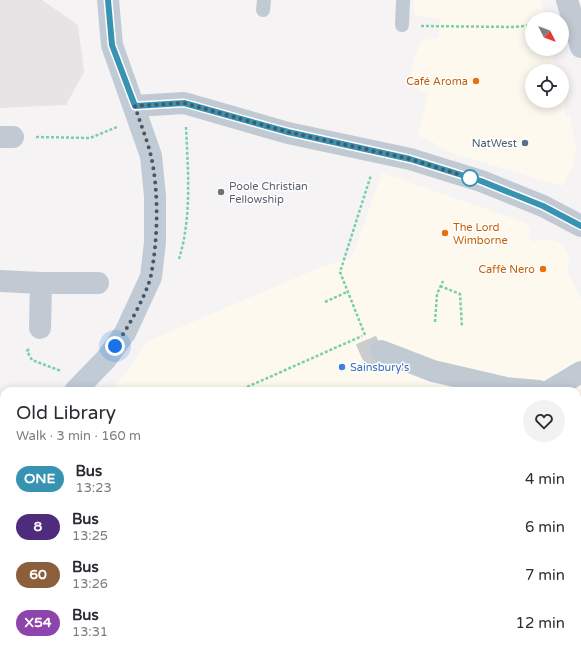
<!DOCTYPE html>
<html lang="en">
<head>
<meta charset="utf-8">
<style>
  :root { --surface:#fff; --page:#f2f2f3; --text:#2b2b33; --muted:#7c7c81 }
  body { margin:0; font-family:"Varela Round",sans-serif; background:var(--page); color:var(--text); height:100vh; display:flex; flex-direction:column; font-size:15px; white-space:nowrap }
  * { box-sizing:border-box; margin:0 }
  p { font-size:13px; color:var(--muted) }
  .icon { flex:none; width:22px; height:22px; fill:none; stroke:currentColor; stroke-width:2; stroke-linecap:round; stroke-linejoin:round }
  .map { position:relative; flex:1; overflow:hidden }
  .panel { position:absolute; left:0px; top:387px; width:581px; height:268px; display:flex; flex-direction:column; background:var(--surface); border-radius:12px 12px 0 0; box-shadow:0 2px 10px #0003 }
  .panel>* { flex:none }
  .badge { padding:0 8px; border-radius:13px; font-size:14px; line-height:26px }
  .needle { width:26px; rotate:132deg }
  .buttons { position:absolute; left:525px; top:12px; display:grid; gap:8px }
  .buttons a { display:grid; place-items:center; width:44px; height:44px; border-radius:50%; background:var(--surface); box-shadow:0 2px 10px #0003; font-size:20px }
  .you { position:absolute; width:20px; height:20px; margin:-10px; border:3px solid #fff; border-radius:50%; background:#1a73e8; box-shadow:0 0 0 6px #1a73e833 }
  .map>.badge { position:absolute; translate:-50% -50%; box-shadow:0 0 0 2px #fff }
  .round { display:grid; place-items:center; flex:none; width:42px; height:42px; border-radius:21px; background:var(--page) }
  .summary { display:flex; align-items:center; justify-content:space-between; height:68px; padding:0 16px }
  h1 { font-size:19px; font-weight:600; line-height:30px }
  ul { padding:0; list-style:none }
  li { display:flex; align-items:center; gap:12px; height:48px; padding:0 16px }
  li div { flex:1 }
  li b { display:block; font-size:15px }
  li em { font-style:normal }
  li .badge { min-width:44px; font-weight:700; text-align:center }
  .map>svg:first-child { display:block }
  .commercial { fill:#fdf9ef }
  .education { fill:#e6e4e5 }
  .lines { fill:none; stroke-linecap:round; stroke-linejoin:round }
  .street-tunnel { stroke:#caccce; stroke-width:22; stroke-dasharray:22 11; stroke-linecap:butt }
  .path { stroke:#7ad0a6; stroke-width:2.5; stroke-dasharray:3 2; stroke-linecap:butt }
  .lane { stroke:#c1cad2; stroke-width:14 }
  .street { stroke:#c1cad2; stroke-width:22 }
  .secondary { stroke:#c1cbd6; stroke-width:22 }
  .rail-casing { stroke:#b5b8bd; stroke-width:4.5 }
  .rail { stroke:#fff; stroke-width:3; stroke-dasharray:9; stroke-linecap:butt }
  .line-casing { stroke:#fff; stroke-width:9 }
  .line { stroke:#3793b1; stroke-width:6 }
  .walk { stroke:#4a5661; stroke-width:4; stroke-dasharray:0 7.2 }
  .food-dot { fill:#e8710a; stroke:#fff; stroke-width:1.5 }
  .service-dot { fill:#5c6f8a; stroke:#fff; stroke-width:1.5 }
  .stop-dot { fill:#fff; stroke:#3793b1; stroke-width:2 }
  .worship-dot { fill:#6b7280; stroke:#fff; stroke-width:1.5 }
  .shop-dot { fill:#3f7fe0; stroke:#fff; stroke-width:1.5 }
  .labels { text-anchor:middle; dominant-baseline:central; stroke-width:3; stroke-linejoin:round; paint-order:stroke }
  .food-label { font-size:11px; fill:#c56008; stroke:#fff; text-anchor:end }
  .service-label { font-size:11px; fill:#4e5e75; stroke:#fff; text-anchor:end }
  .worship-label { font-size:11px; fill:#5b616d; stroke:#fff; text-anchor:start }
  .shop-label { font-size:11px; fill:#366cbe; stroke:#fff; text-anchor:start }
</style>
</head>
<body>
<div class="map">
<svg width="581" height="655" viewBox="0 0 581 655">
  <rect width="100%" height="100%" fill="#f5f3f3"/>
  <path class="commercial" d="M 414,0 L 541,0 L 545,19 L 532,19 L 532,49 L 552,49 L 556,71 L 532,71 L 532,101 L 562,101 L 562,96 L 566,116 L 570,116 L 576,149 L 573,165 L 562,186 L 455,154 L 439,147 L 433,142 L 418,136 L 428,95 L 410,85 L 412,65 L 421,40 L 438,38 L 441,19 L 416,16 L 414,14 Z
    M 382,173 L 524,222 L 528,224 L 530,230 L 529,235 L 532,242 L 544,239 L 552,240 L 559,242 L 565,248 L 569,255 L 568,273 L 581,298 L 581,500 L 577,494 L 577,391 L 110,391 L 132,365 L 146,342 L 321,267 L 350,258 L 357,244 Z
    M 4,471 L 4,651 L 446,651 L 436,655 L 0,655 L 0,474 Z"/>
  <path class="education" d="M 0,0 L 42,0 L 78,25 L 84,72 L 66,105 L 0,108 Z"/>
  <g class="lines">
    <path class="street-tunnel" d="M 366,340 L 372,354 L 381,351"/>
    <path class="path" d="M 421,26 L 514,27 L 532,25
      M 36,137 L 90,138 L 117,127
      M 179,259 C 192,217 188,170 186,127
      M 440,286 L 460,294 L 462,327
      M 325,302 L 347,292
      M 435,322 L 437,294 L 443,281
      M 365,335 L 340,272 L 371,175
      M 29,349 L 27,351 L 32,360 L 61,371
      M 238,391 L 362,336"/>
    <path class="lane" d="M 263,10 L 264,0
      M 402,25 L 403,0
      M 577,557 L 581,564
      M 577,601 L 581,598
      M 449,655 L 459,651"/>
    <path class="street" d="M 567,0 L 581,47
      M 135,106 L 184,103 L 288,133 L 410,159 L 481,181 L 543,206 L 581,226
      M 0,137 L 13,137
      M 0,281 L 41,283 L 98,283
      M 40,328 L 41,283
      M 381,351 L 433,371 L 506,388 L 539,391
      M 549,391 L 581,372"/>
    <path class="secondary" d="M 75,391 L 106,359 L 125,333 L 151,277 L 155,242 L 155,196 L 151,156 L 112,45 L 108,0
      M 0,446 L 4,443"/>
    <g class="rail-casing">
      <path id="rail" d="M 570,655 L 581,650"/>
    </g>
    <use href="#rail" class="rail"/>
  </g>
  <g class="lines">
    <g class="line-casing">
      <path id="line" d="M 108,0 L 112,45 L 135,106 L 184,103 L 288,132 L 410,159 L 481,181 L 543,206 L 581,226"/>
    </g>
    <use href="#line" class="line"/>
    <path class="walk" d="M 115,346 C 126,332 148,292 151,275 C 158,240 159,191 151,156 C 147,139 140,123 135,106 L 184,103 L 288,132 L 410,159 L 470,178"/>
  </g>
  <g class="food-dot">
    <circle cx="476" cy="81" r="4"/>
    <circle cx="445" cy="233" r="4"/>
    <circle cx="543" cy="269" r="4"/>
  </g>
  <circle class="service-dot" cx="525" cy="143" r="4"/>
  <circle class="stop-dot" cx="470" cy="178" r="8"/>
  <circle class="worship-dot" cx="221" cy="192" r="4"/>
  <circle class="shop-dot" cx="342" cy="367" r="4"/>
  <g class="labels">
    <g class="food-label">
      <text x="468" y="81">Café Aroma</text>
      <text x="453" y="227" text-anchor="start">The Lord<tspan x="453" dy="13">Wimborne</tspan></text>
      <text x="535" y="269">Caffè Nero</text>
    </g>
    <g class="service-label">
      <text x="517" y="143">NatWest</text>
    </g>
    <g class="worship-label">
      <text x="229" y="186">Poole Christian<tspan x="229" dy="13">Fellowship</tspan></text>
    </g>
    <g class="shop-label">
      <text x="350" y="367">Sainsbury's</text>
    </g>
  </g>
</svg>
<div class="buttons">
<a><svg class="needle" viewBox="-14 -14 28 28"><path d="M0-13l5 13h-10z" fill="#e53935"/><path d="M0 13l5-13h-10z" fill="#7c7c81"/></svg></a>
<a><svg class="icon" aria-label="locate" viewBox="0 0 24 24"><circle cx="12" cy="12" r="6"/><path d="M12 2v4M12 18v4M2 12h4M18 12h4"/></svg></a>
</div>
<div class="you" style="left:115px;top:346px"></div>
<section class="panel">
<div class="summary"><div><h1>Old Library</h1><p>Walk · 3 min · 160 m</p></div><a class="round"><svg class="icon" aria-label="heart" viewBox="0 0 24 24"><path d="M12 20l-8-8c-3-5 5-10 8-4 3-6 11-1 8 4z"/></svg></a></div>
<ul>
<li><span class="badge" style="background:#3793b1;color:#fff">ONE</span><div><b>Bus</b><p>13:23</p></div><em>4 min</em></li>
<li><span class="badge" style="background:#4e2b7b;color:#fff">8</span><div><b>Bus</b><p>13:25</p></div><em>6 min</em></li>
<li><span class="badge" style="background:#8b5e3c;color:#fff">60</span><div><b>Bus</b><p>13:26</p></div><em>7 min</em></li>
<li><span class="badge" style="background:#8e44ad;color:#fff">X54</span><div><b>Bus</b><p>13:31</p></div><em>12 min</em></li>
</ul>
</section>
</div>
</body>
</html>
